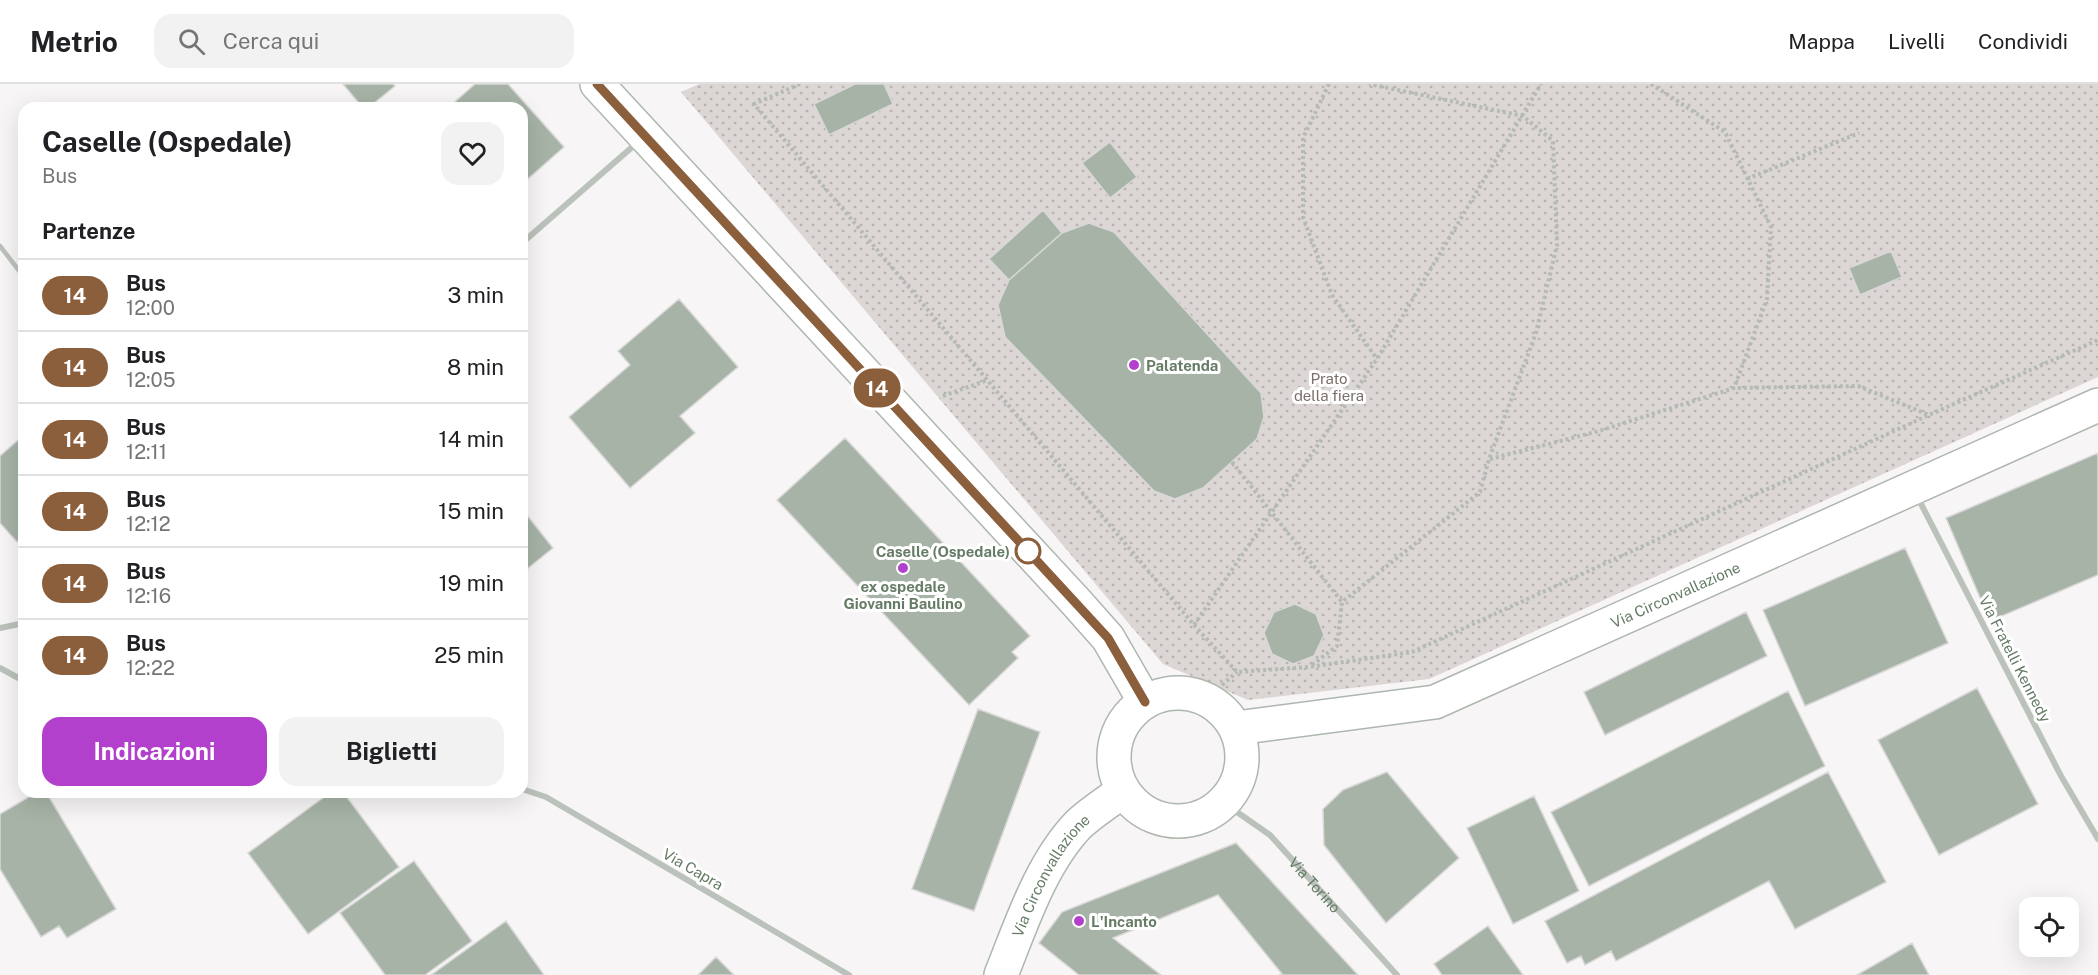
<!DOCTYPE html>
<html lang="it">
<head>
<meta charset="utf-8">
<style>
  :root { --surface:#fff; --page:#f2f2f2; --text:#202124; --muted:#757577; --line:#e0e0e0; --accent:#b240cd }
  body { margin:0; font-family:"Public Sans",sans-serif; background:var(--page); color:var(--text); height:100vh; display:flex; flex-direction:column; font-size:22px; white-space:nowrap }
  * { box-sizing:border-box; margin:0 }
  p { font-size:20px; color:var(--muted) }
  .icon { flex:none; width:33px; height:33px; fill:none; stroke:currentColor; stroke-width:2; stroke-linecap:round; stroke-linejoin:round }
  .map { position:relative; flex:1; overflow:hidden }
  .side { position:absolute; left:18px; top:18px; width:510px; height:696px; display:flex; flex-direction:column; background:var(--surface); border-radius:18px; box-shadow:0 6px 24px #0002 }
  .side>* { flex:none }
  .badge { padding:0 12px; border-radius:20px; font-size:21px; line-height:39px }
  .tools { position:absolute; left:2019px; top:813px; display:grid; gap:12px }
  .tools a { display:grid; place-items:center; width:60px; height:60px; border-radius:12px; background:var(--surface); box-shadow:0 6px 24px #0002; font-size:30px }
  .map>.badge { position:absolute; translate:-50% -50%; box-shadow:0 0 0 3px #fff }
  h2 { padding:0 24px; font-size:22px; line-height:54px }
  .round { display:grid; place-items:center; flex:none; width:63px; height:63px; border-radius:18px; background:var(--page) }
  .headline { display:flex; align-items:center; justify-content:space-between; height:102px; padding:0 24px }
  h1 { font-size:28px; font-weight:700; line-height:45px }
  .action { display:flex; gap:12px; margin-top:auto; padding:12px 24px }
  .action a { flex:1; height:69px; border-radius:18px; background:var(--accent); color:#fff; font-size:24px; font-weight:700; line-height:69px; text-align:center }
  .action a+a { background:var(--page); color:var(--text) }
  ul { padding:0; list-style:none }
  li { display:flex; align-items:center; gap:18px; height:72px; padding:0 24px; border-top:2px solid var(--line) }
  li div { flex:1 }
  li b { display:block; font-size:22px }
  li em { font-style:normal }
  li .badge { min-width:66px; font-weight:700; text-align:center }
  header { display:flex; align-items:center; gap:36px; box-sizing:border-box; height:84px; padding:0 30px; background:var(--surface); border-bottom:2px solid var(--line) }
  header strong { font-size:28px }
  nav { display:flex; gap:33px; margin-inline-start:auto; font-size:21px }
  .search { width:420px; height:54px; background:var(--page); display:flex; align-items:center; gap:15px; box-sizing:border-box; padding:0 21px; border-radius:18px; color:var(--muted); font-size:22px }
  .map>svg:first-child { display:block }
  .park { fill:url(#park-dots) }
  .building { fill:#a7b3a7; stroke:#d9d8d8; stroke-width:1.5 }
  .lines { fill:none; stroke-linecap:round; stroke-linejoin:round }
  .secondary-casing { stroke:#aeb7ae; stroke-width:36 }
  .path { stroke:#b4bab4; stroke-width:4; stroke-dasharray:3 3; stroke-linecap:butt }
  .lane { stroke:#bbc2bb; stroke-width:4.5 }
  .street { stroke:#bbc2bb; stroke-width:6 }
  .secondary { stroke:#fff; stroke-width:33 }
  .line-casing { stroke:#fff; stroke-width:14 }
  .line { stroke:#8b5e3c; stroke-width:9 }
  .poi-dot { fill:#b240cd; stroke:#fff; stroke-width:2 }
  .stop-dot { fill:#fff; stroke:#8b5e3c; stroke-width:3 }
  .labels { text-anchor:middle; dominant-baseline:central; stroke-width:6; stroke-linejoin:round; paint-order:stroke }
  .poi-label { font-size:15px; font-weight:bold; fill:#667c66; stroke:#fff; text-anchor:start }
  .park-label { font-size:15px; fill:#7a6f69; stroke:#fff }
  .stop-label { font-size:15px; font-weight:bold; fill:#667c66; stroke:#fff; text-anchor:end }
  .street-label { font-size:15px; fill:#667c66; stroke:#fff }
</style>
</head>
<body>
<header>
<strong>Metrio</strong>
<div class="search"><svg class="icon" aria-label="search" viewBox="0 0 24 24"><circle cx="10" cy="10" r="6"/><path d="M15 15l6 6"/></svg>Cerca qui</div>
<nav><a>Mappa</a><a>Livelli</a><a>Condividi</a></nav>
</header>
<div class="map">
<svg width="2098" height="891" viewBox="0 0 2098 891">
  <defs>
    <pattern id="park-dots" width="8" height="8" patternUnits="userSpaceOnUse" patternTransform="scale(1.5)"><rect width="8" height="8" fill="#dcd6d5"/><path d="M2 2h.1M6 6h.1" fill="none" stroke="#b6b3b1" stroke-width="1.8" stroke-linecap="round"/></pattern>
  </defs>
  <rect width="100%" height="100%" fill="#f7f5f6"/>
  <path class="park" d="M 699,0 L 2098,0 L 2098,293 L 1429,595 L 1248,616 L 1163,580 L 681,8 Z"/>
  <path class="building" d="M 343,0 L 393,0 L 395,2 L 368,24 L 363,24 Z
    M 475,0 L 508,0 L 564,63 L 522,100 L 522,24 L 448,24 Z
    M 855,0 L 884,0 L 893,20 L 829,51 L 814,20 Z
    M 1110,58 L 1137,93 L 1110,114 L 1082,79 Z
    M 1043,126 L 1062,149 L 1009,196 L 989,175 Z
    M 1089,139 L 1114,148 L 1261,309 L 1264,333 L 1257,355 L 1203,404 L 1175,415 L 1154,407 L 1005,253 L 998,221 L 1009,196 L 1062,149 Z
    M 1891,167 L 1902,193 L 1860,211 L 1849,184 Z
    M 679,215 L 738,283 L 680,332 L 695,349 L 630,404 L 569,333 L 630,281 L 618,267 Z
    M 24,351 L 24,452 L 17,458 L 0,439 L 0,372 Z
    M 845,354 L 1030,552 L 1012,568 L 1018,574 L 969,621 L 777,416 Z
    M 2098,369 L 2098,491 L 1990,537 L 1946,434 Z
    M 522,425 L 553,464 L 522,489 Z
    M 1905,464 L 1948,559 L 1805,622 L 1763,526 Z
    M 1295,520 L 1316,530 L 1324,551 L 1314,572 L 1293,580 L 1272,570 L 1264,549 L 1274,528 Z
    M 1746,528 L 1767,572 L 1605,651 L 1584,608 Z
    M 1977,604 L 2038,720 L 1939,771 L 1878,656 Z
    M 1788,607 L 1825,682 L 1589,802 L 1551,728 Z
    M 978,625 L 1040,648 L 974,827 L 912,805 Z
    M 1387,688 L 1459,774 L 1386,839 L 1324,761 L 1323,725 L 1343,706 Z
    M 1828,688 L 1886,798 L 1795,845 L 1769,797 L 1616,877 L 1611,867 L 1585,881 L 1581,872 L 1567,879 L 1545,837 Z
    M 37,708 L 46,708 L 116,825 L 67,854 L 59,842 L 41,853 L 0,785 L 0,730 Z
    M 331,708 L 343,708 L 399,783 L 308,850 L 248,769 Z
    M 1534,712 L 1579,807 L 1513,840 L 1467,744 Z
    M 1236,759 L 1358,891 L 1279,891 L 1282,890 L 1218,811 L 1113,854 L 1161,891 L 1079,891 L 1039,859 L 1062,828 Z
    M 414,777 L 472,857 L 425,891 L 385,891 L 340,829 Z
    M 506,837 L 544,891 L 431,891 Z
    M 1488,842 L 1523,891 L 1442,891 L 1434,880 Z
    M 1912,859 L 1929,891 L 1857,891 Z
    M 716,873 L 734,891 L 698,891 Z"/>
  <g class="lines">
    <g class="secondary-casing">
      <g id="secondary">
        <path d="M 597,0 L 1077,519 L 1108,554 L 1145,618"/>
        <circle cx="1178" cy="673" r="64"/>
        <path id="s2" d="M 1236,644 L 1435,618 L 2098,321"/>
        <path id="s3" d="M 1001,891 C 1021,841 1041,779 1079,740 C 1092,728 1109,717 1123,707"/>
      </g>
    </g>
    <path class="path" d="M 800,0 L 754,20 L 1194,541 L 1237,588 L 1309,583 L 1412,568 L 1929,331 L 2098,256
      M 1329,0 L 1303,54 L 1303,133 L 1332,211 L 1377,275
      M 1651,0 L 1725,48 L 1771,143 L 1767,215 L 1734,304
      M 1747,95 L 1859,49
      M 943,312 L 988,296
      M 1490,375 L 1599,347 L 1734,304 L 1858,302 L 1929,331
      M 1232,378 L 1342,518
      M 1194,541 L 1377,275 L 1541,0
      M 1312,581 L 1337,562 L 1342,518 L 1480,408 L 1489,375 L 1536,249 L 1557,161 L 1553,57 L 1523,32 L 1369,0
      M 1222,601 L 1237,588"/>
    <path class="lane" d="M 0,162 L 24,193"/>
    <g class="street">
      <path d="M 522,159 L 638,58"/>
      <path d="M 1918,414 L 2061,692 L 2098,755"/>
      <path d="M 0,544 L 24,539"/>
      <path d="M 0,584 L 24,597"/>
      <path d="M 522,705 L 546,713 L 849,891"/>
      <path id="s1" d="M 1224,719 L 1270,751 L 1397,891"/>
    </g>
    <use href="#secondary" class="secondary"/>
  </g>
  <g class="lines">
    <g class="line-casing">
      <path id="line" d="M 597,0 L 1108,554 L 1145,618"/>
    </g>
    <use href="#line" class="line"/>
  </g>
  <g class="poi-dot">
    <circle cx="1134" cy="281" r="6"/>
    <circle cx="903" cy="484" r="6"/>
    <circle cx="1079" cy="837" r="6"/>
  </g>
  <circle class="stop-dot" cx="1028" cy="467" r="12"/>
  <g class="labels">
    <g class="poi-label">
      <text x="1146" y="281">Palatenda</text>
      <text x="903" y="502" text-anchor="middle">ex ospedale<tspan x="903" dy="17">Giovanni Baulino</tspan></text>
      <text x="1091" y="837">L'Incanto</text>
    </g>
    <g class="park-label">
      <text x="1329" y="294">Prato<tspan x="1329" dy="17">della fiera</tspan></text>
    </g>
    <g class="stop-label">
      <text x="1010" y="467">Caselle (Ospedale)</text>
    </g>
    <g class="street-label">
      <text stroke="none"><textPath href="#s2" startOffset="464">Via Circonvallazione</textPath></text>
      <text transform="translate(2015 575) rotate(63)">Via Fratelli Kennedy</text>
      <text transform="translate(693 785) rotate(30)">Via Capra</text>
      <text stroke="none"><textPath href="#s3" startOffset="112">Via Circonvallazione</textPath></text>
      <text stroke="none"><textPath href="#s1" startOffset="123">Via Torino</textPath></text>
    </g>
  </g>
</svg>
<div class="tools">
<a><svg class="icon" aria-label="locate" viewBox="0 0 24 24"><circle cx="12" cy="12" r="6"/><path d="M12 2v4M12 18v4M2 12h4M18 12h4"/></svg></a>
</div>
<b class="badge" style="left:877px;top:304px;background:#8b5e3c;color:#fff">14</b>
<section class="side">
<div class="headline"><div><h1>Caselle (Ospedale)</h1><p>Bus</p></div><a class="round"><svg class="icon" aria-label="heart" viewBox="0 0 24 24"><path d="M12 20l-8-8c-3-5 5-10 8-4 3-6 11-1 8 4z"/></svg></a></div>
<h2>Partenze</h2>
<ul>
<li><span class="badge" style="background:#8b5e3c;color:#fff">14</span><div><b>Bus</b><p>12:00</p></div><em>3 min</em></li>
<li><span class="badge" style="background:#8b5e3c;color:#fff">14</span><div><b>Bus</b><p>12:05</p></div><em>8 min</em></li>
<li><span class="badge" style="background:#8b5e3c;color:#fff">14</span><div><b>Bus</b><p>12:11</p></div><em>14 min</em></li>
<li><span class="badge" style="background:#8b5e3c;color:#fff">14</span><div><b>Bus</b><p>12:12</p></div><em>15 min</em></li>
<li><span class="badge" style="background:#8b5e3c;color:#fff">14</span><div><b>Bus</b><p>12:16</p></div><em>19 min</em></li>
<li><span class="badge" style="background:#8b5e3c;color:#fff">14</span><div><b>Bus</b><p>12:22</p></div><em>25 min</em></li>
</ul>
<div class="action"><a>Indicazioni</a><a>Biglietti</a></div>
</section>
</div>
</body>
</html>
